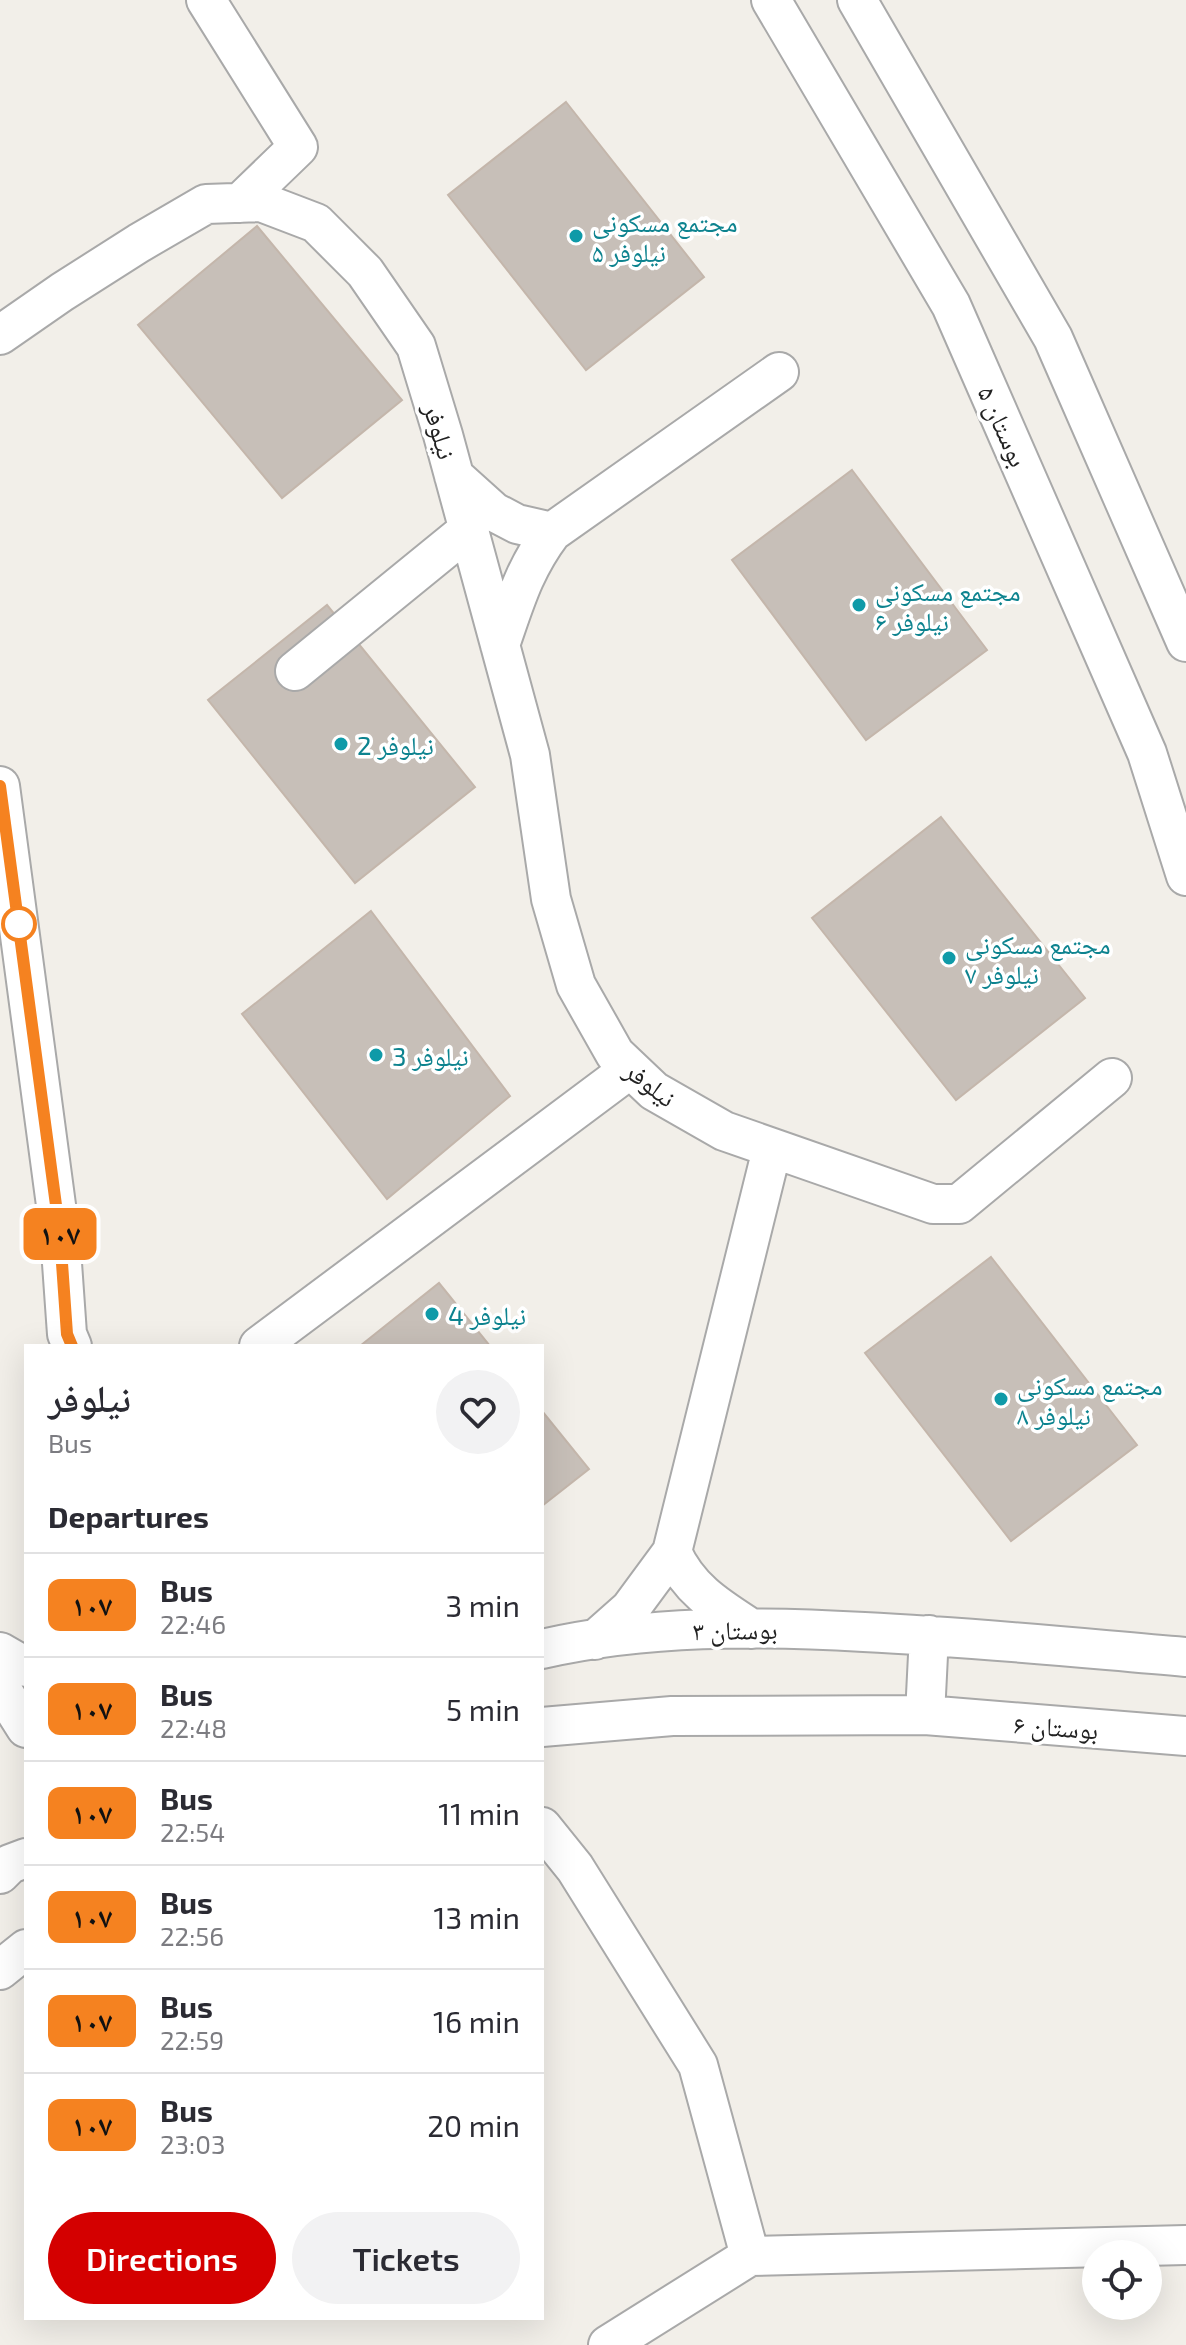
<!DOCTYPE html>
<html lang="en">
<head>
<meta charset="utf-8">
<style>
  :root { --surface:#fff; --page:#f2f2f3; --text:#2b2b33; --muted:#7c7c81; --line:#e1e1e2; --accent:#d40000 }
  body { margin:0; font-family:"Exo 2","Noto Naskh Arabic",sans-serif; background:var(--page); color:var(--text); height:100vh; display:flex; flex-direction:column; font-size:30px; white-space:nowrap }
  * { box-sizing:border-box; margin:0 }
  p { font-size:26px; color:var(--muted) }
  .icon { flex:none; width:44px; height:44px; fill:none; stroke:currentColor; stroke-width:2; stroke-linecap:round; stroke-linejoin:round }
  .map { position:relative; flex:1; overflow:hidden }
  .side { position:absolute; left:24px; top:1344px; width:520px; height:976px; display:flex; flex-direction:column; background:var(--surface); border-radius:0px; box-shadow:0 8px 32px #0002 }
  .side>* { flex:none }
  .badge { padding:0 16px; border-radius:12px; font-size:28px; line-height:52px }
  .controls { position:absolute; left:1082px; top:2240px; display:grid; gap:16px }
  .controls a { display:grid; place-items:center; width:80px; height:80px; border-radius:50%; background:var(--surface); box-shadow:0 8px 32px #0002; font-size:40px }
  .map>.badge { position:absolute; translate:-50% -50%; box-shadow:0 0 0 4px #fff }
  h2 { padding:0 24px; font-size:30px; line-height:72px }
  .round { display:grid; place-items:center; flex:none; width:84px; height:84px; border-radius:42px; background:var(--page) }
  .headline { display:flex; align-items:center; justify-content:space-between; height:136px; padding:0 24px }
  h1 { font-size:38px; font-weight:600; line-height:60px }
  .cta { display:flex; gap:16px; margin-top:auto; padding:16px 24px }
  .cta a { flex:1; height:92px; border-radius:48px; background:var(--accent); color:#fff; font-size:32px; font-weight:600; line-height:92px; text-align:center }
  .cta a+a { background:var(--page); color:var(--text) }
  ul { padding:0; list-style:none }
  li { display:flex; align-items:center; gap:24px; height:104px; padding:0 24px; border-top:2px solid var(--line) }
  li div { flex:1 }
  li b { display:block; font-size:30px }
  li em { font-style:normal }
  li .badge { min-width:88px; font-weight:700; text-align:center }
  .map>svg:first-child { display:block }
  .building { fill:#c7bfb8; stroke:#c4b6ab; stroke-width:2 }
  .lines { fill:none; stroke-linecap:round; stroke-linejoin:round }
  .minor-casing { stroke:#a9a9a9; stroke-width:42 }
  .minor { stroke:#fff; stroke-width:38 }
  .line-casing { stroke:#fff; stroke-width:18 }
  .line { stroke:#f58220; stroke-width:12 }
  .culture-dot { fill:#0f9aa8; stroke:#fff; stroke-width:3 }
  .stop-dot { fill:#fff; stroke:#f58220; stroke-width:4 }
  .labels { text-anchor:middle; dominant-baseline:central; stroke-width:7; stroke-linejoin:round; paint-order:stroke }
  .culture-label { font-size:26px; fill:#0d838f; stroke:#fff; text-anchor:start }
  .street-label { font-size:26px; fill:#222; stroke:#fff }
</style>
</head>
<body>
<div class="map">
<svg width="1186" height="2345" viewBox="0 0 1186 2345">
  <rect width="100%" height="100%" fill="#f2efe9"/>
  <path class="building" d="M 566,102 L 704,277 L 586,370 L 448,195 Z
    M 257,226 L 402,400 L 282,498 L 138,325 Z
    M 852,470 L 987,650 L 866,740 L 732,560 Z
    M 327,605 L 475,787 L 355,883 L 208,700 Z
    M 941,817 L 1085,998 L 956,1100 L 812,918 Z
    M 371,911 L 510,1096 L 387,1199 L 242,1014 Z
    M 991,1257 L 1137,1445 L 1011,1541 L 865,1353 Z
    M 439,1283 L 490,1346 L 360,1346 Z
    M 542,1411 L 589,1469 L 542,1506 Z"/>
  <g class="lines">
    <g class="minor-casing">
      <path id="minor" d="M 206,0 L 298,147 L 240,203
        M 771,0 L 951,305 L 1147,753 L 1186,876
        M 857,0 L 1053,338 L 1186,642
        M 0,335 L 62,292 L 139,243 L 206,204 L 261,202 L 316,223 L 365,272 L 416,346 L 443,435 L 530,755 L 551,899 L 576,985 L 615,1054 L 654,1091 L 724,1131 L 933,1204 L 959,1204 L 1112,1078
        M 454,476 L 494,512 L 517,524 L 552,532
        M 500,645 C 515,602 524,569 552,532 L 779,372
        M 295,671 L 468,530
        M 0,786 L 60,1235 L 67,1334 L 72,1346
        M 259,1346 L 630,1069
        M 672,1552 C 689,1590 718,1607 752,1629
        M 595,1640 L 630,1609 L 672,1552 L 772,1149
        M 542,1649 C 647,1625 757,1626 864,1632 C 971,1637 1079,1648 1186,1657
        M 0,1652 L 26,1667
        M 0,1687 L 26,1728
        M 925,1715 L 929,1635
        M 542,1727 L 672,1716 L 925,1715 L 1186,1736
        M 542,1827 L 575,1868 L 698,2065 L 750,2256
        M 0,1874 L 10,1864 L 26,1858
        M 0,1970 L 26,1949
        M 608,2345 L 750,2256 L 1186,2245"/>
    </g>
    <use href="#minor" class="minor"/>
  </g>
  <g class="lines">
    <g class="line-casing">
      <path id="line" d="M 0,786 L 60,1235 L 67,1334 L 72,1346"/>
    </g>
    <use href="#line" class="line"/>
  </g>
  <g class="culture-dot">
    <circle cx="576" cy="236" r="8"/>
    <circle cx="859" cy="605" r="8"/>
    <circle cx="341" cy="744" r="8"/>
    <circle cx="949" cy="958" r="8"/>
    <circle cx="376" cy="1055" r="8"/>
    <circle cx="432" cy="1314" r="8"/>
    <circle cx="1001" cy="1399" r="8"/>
  </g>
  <circle class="stop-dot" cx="19" cy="924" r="16"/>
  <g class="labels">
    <g class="culture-label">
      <text x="592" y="221">مجتمع مسکونی<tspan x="592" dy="30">نیلوفر ۵</tspan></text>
      <text x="875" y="590">مجتمع مسکونی<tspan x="875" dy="30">نیلوفر ۶</tspan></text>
      <text x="357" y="744">نیلوفر 2</text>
      <text x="965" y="943">مجتمع مسکونی<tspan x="965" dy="30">نیلوفر ۷</tspan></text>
      <text x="392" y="1055">نیلوفر 3</text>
      <text x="448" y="1314">نیلوفر 4</text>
      <text x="1017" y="1384">مجتمع مسکونی<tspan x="1017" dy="30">نیلوفر ۸</tspan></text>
    </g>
    <g class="street-label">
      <text transform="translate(1004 426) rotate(66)">بوستان ۵</text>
      <text transform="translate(441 431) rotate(74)">نیلوفر</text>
      <text transform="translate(651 1083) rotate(38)">نیلوفر</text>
      <text transform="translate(735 1629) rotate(-1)">بوستان ۳</text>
      <text transform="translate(1056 1726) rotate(4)">بوستان ۶</text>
    </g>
  </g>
</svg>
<div class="controls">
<a><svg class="icon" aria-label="locate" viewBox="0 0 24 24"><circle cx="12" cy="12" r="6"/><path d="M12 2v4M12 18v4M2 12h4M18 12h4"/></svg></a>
</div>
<b class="badge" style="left:60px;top:1234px;background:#f58220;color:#111">۱۰۷</b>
<section class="side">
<div class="headline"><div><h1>نیلوفر</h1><p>Bus</p></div><a class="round"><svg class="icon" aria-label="heart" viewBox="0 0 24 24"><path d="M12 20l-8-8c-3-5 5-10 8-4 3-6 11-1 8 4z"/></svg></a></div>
<h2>Departures</h2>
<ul>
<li><span class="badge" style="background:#f58220;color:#111">۱۰۷</span><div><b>Bus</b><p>22:46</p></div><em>3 min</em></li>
<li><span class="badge" style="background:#f58220;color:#111">۱۰۷</span><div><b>Bus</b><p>22:48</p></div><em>5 min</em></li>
<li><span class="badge" style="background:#f58220;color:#111">۱۰۷</span><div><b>Bus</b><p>22:54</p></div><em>11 min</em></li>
<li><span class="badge" style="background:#f58220;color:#111">۱۰۷</span><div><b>Bus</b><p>22:56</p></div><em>13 min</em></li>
<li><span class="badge" style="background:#f58220;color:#111">۱۰۷</span><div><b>Bus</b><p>22:59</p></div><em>16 min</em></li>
<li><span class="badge" style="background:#f58220;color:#111">۱۰۷</span><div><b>Bus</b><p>23:03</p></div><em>20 min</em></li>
</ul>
<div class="cta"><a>Directions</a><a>Tickets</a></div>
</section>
</div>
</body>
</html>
